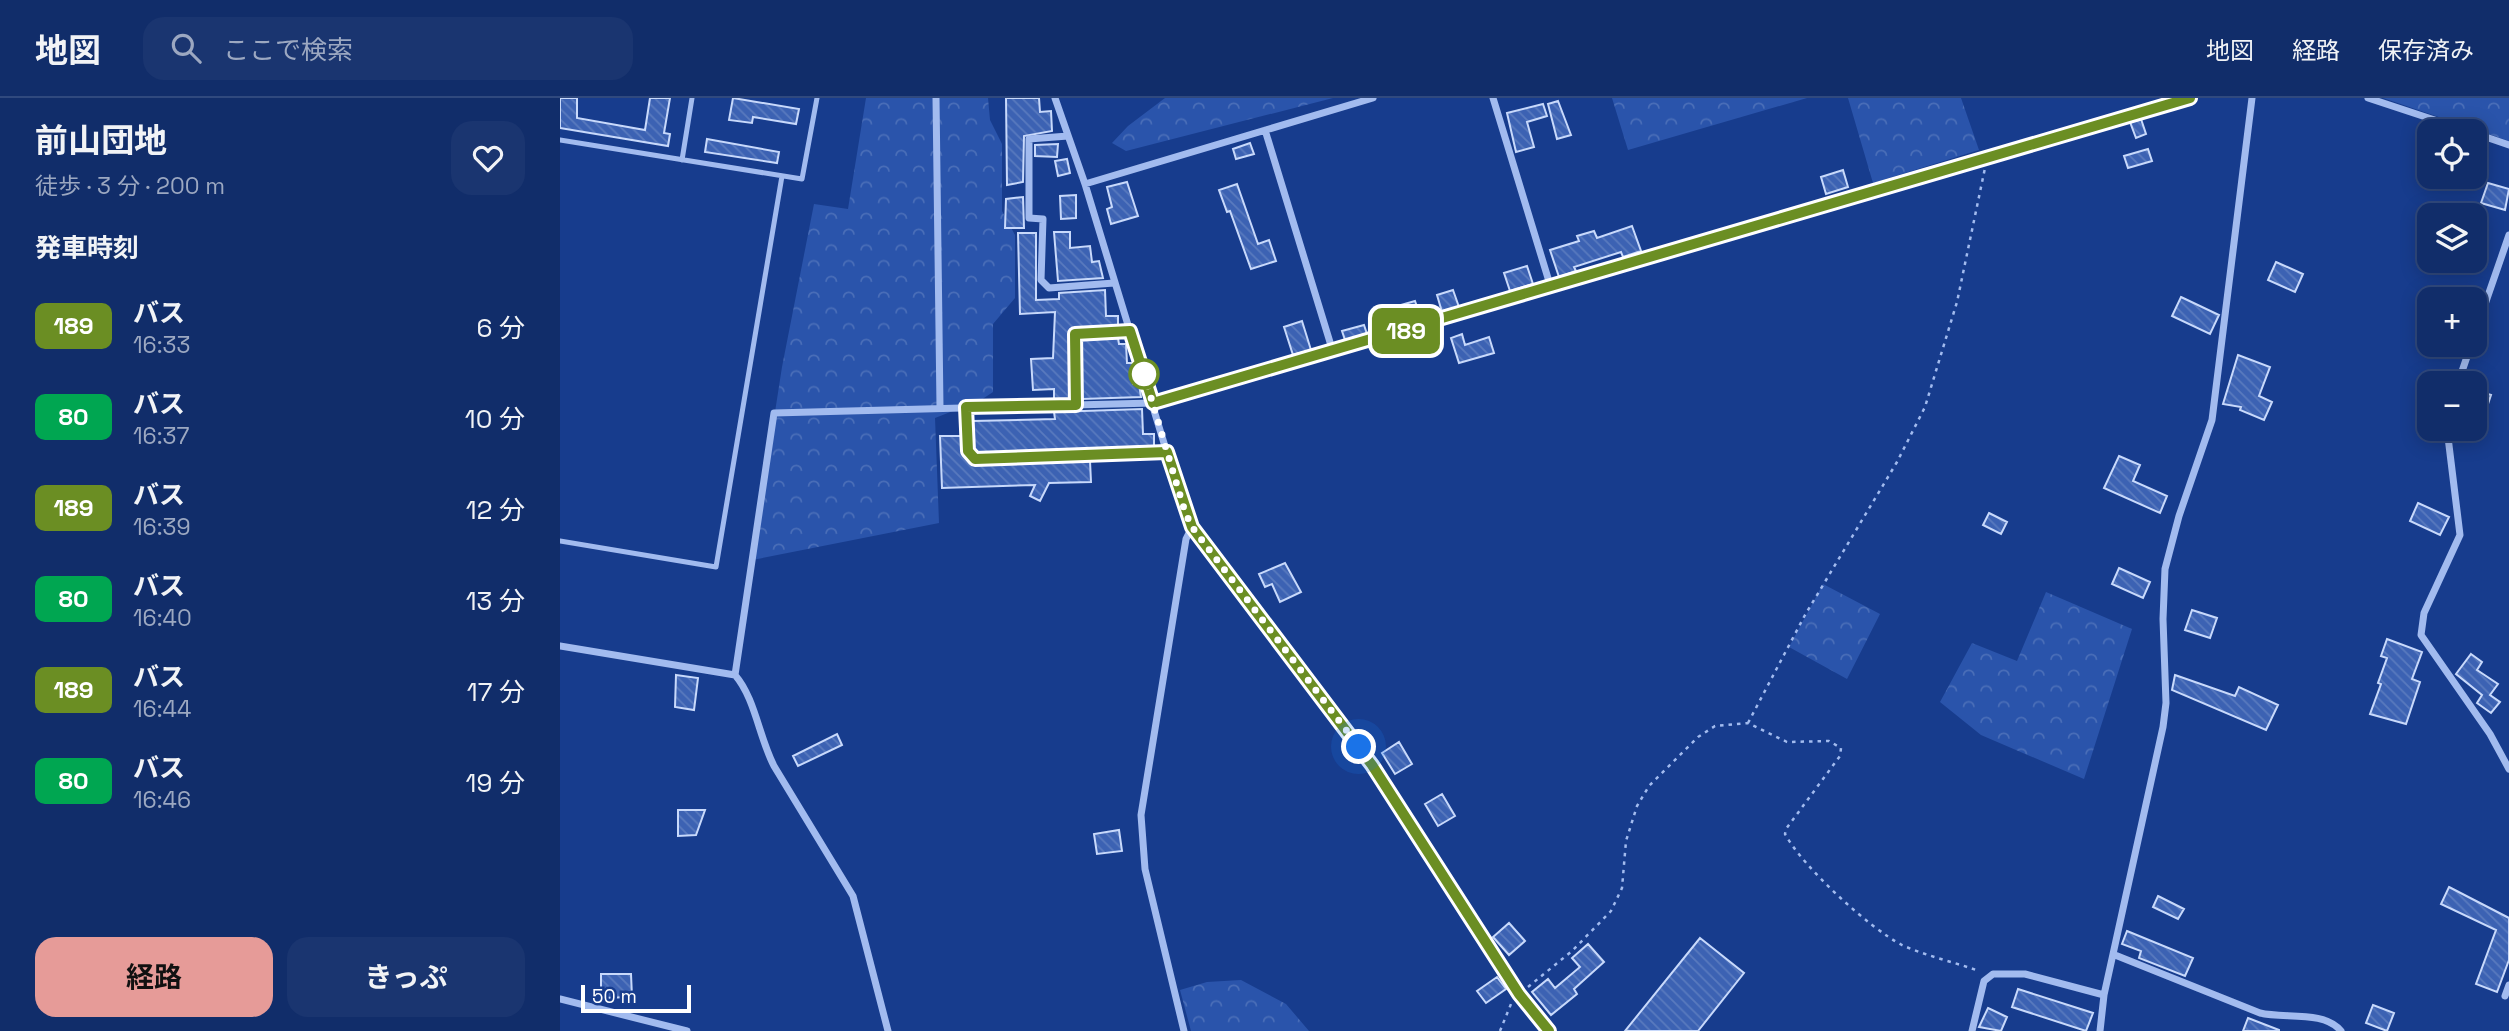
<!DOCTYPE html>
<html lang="ja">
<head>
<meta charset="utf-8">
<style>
  :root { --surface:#112d6a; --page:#1a3570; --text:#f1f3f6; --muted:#9ca8c1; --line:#30497e; --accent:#e69b98 }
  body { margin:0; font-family:"Space Grotesk","Noto Sans JP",sans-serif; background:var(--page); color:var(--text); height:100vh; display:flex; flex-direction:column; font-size:26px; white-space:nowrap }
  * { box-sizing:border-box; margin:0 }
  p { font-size:23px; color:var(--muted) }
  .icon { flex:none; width:38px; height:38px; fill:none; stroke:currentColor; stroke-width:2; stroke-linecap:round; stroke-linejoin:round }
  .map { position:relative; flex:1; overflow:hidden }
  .drawer { display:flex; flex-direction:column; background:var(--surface); width:560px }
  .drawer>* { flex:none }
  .badge { padding:0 14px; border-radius:10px; font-size:24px; line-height:46px }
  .buttons { position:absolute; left:1857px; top:21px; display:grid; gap:14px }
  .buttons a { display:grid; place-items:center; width:70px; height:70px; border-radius:14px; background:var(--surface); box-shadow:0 4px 18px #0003,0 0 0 2px var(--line); font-size:35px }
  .scale { position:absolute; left:21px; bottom:18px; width:110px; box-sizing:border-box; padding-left:7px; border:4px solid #fff; border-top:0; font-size:19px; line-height:24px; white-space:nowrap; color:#fff; -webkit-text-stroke:5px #173c8d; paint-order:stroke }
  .you { position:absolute; width:35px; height:35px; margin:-18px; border:5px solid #fff; border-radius:50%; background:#1a73e8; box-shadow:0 0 0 10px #1a73e833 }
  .map>.badge { position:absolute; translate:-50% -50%; box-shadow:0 0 0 4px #fff }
  h2 { padding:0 35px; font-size:26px; line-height:63px }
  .round { display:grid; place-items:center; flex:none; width:74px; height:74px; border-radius:21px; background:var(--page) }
  .overview { display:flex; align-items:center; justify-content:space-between; height:119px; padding:0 35px }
  h1 { font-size:33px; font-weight:700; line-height:52px }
  .action { display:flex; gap:14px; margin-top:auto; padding:14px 35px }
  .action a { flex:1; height:80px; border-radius:21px; background:var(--accent); color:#111; font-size:28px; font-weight:700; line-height:80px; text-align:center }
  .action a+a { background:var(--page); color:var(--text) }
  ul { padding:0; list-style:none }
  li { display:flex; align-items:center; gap:21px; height:91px; padding:0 35px }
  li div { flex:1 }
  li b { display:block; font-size:26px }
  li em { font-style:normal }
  li .badge { min-width:77px; font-weight:700; text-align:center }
  header { display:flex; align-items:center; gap:42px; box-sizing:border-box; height:98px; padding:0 35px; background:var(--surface); border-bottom:2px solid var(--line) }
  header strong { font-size:33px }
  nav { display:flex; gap:38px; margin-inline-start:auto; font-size:24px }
  .search { width:490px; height:63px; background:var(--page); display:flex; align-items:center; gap:18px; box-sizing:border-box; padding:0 24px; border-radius:21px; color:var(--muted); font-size:26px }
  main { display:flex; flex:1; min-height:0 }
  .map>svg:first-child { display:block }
  .forest { fill:url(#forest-crowns) }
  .building { fill:url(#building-back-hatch); stroke:#c8d9fb; stroke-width:2 }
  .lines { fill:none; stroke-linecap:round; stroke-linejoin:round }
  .path { stroke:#a2bbef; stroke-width:2.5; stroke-dasharray:3.5 5; stroke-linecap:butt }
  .service { stroke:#a2bbef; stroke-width:5 }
  .minor { stroke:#a2bbef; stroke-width:7 }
  .tertiary { stroke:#a2bbef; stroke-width:12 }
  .line-casing { stroke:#fff; stroke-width:16 }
  .line { stroke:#6b8e23; stroke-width:10 }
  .walk { stroke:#fff; stroke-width:7; stroke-dasharray:0 12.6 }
  .stop-dot { fill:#fff; stroke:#6b8e23; stroke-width:3.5 }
</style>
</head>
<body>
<header>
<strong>地図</strong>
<div class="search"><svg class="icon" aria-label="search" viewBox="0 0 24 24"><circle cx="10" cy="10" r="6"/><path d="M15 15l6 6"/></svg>ここで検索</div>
<nav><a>地図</a><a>経路</a><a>保存済み</a></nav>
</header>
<main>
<section class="drawer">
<div class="overview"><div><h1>前山団地</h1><p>徒歩 · 3 分 · 200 m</p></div><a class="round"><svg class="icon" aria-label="heart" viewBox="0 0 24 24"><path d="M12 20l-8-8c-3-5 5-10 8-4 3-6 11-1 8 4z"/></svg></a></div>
<h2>発車時刻</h2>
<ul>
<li><span class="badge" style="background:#6b8e23;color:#fff">189</span><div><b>バス</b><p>16:33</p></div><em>6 分</em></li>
<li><span class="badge" style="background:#00a651;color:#fff">80</span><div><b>バス</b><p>16:37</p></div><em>10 分</em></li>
<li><span class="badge" style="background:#6b8e23;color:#fff">189</span><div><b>バス</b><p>16:39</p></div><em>12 分</em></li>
<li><span class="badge" style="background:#00a651;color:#fff">80</span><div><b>バス</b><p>16:40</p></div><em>13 分</em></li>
<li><span class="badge" style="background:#6b8e23;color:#fff">189</span><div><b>バス</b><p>16:44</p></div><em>17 分</em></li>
<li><span class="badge" style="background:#00a651;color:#fff">80</span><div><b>バス</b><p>16:46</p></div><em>19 分</em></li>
</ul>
<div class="action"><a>経路</a><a>きっぷ</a></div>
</section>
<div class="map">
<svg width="1949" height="933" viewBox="0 0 1949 933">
  <defs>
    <pattern id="forest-crowns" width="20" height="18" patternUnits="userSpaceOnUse" patternTransform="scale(1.75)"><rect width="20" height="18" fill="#2a54ab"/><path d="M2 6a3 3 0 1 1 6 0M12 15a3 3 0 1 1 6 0" fill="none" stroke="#4a6eb8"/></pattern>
    <pattern id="building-back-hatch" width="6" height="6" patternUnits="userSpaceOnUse" patternTransform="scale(1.75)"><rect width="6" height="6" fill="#3c62b3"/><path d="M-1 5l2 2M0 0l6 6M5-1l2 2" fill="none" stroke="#597abe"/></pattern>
  </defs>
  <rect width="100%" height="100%" fill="#173c8d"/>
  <path class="forest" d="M 306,0 L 428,0 L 430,22 L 442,46 L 442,113 L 455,137 L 455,200 L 433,226 L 433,294 L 421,302 L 375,320 L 379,425 L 192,462 L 222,269 L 254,106 L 288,111 Z
    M 605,0 L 773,0 L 566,53 L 552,45 L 568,28 Z
    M 1052,0 L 1247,0 L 1068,52 Z
    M 1288,0 L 1401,0 L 1419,52 L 1313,85 Z
    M 1823,0 L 1949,0 L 1949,43 Z
    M 1263,486 L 1320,516 L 1287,581 L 1229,549 Z
    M 1486,494 L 1572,531 L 1524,681 L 1421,637 L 1380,604 L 1412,545 L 1457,563 Z
    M 681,882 L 726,906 L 749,933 L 631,933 L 620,892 L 647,884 Z"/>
  <path class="building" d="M 0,0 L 17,0 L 17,20 L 85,32 L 90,0 L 110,0 L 104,35 L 110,36 L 108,48 L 0,30 Z
    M 173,0 L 239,11 L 236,26 L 193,19 L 192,25 L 169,22 Z
    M 446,0 L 479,0 L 480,14 L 491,13 L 492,33 L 464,38 L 463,84 L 447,87 Z
    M 998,3 L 1011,37 L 997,41 L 988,6 Z
    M 983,6 L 987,18 L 967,24 L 974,49 L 956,54 L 947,15 Z
    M 1581,21 L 1586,36 L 1576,40 L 1570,24 Z
    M 147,41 L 219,54 L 217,65 L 145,54 Z
    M 690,45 L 694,56 L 676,61 L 673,51 Z
    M 498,46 L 497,59 L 475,58 L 475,47 Z
    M 1588,51 L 1592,63 L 1568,70 L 1564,58 Z
    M 507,61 L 510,75 L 498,78 L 495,63 Z
    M 1283,72 L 1288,89 L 1266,96 L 1261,79 Z
    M 567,84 L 578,118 L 551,126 L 547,111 L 552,109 L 547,89 Z
    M 1928,85 L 1949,91 L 1945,112 L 1921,105 Z
    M 677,86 L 698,146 L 709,142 L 716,163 L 691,171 L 670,113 L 667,114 L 659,92 Z
    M 516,97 L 516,120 L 501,121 L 500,98 Z
    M 463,99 L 464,130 L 445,130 L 446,101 Z
    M 1072,128 L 1081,153 L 1063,159 L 1061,154 L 1014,169 L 1016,173 L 999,179 L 990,152 L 1019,143 L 1017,138 L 1034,133 L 1037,140 Z
    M 494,134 L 510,134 L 510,150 L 530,148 L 532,164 L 539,163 L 543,180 L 498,183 Z
    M 458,135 L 476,135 L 476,202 L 499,201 L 499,195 L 545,192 L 546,218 L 558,218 L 558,228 L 510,233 L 510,301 L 494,301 L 494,291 L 473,292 L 471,261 L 493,260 L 495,214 L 460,216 Z
    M 1716,164 L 1743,176 L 1735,194 L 1708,182 Z
    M 967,168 L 973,186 L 950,193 L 944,175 Z
    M 893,192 L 899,209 L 882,214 L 877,197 Z
    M 1621,199 L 1659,217 L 1650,236 L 1612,218 Z
    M 855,203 L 861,220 L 819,232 L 813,215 Z
    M 742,223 L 751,252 L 733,257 L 724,229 Z
    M 804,227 L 807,236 L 785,242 L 782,233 Z
    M 902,236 L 905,247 L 929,239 L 934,255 L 899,265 L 891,240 Z
    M 558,240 L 559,246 L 566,246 L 567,265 L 573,265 L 573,286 L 579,286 L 581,299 L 522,301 L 521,242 Z
    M 1678,257 L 1710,269 L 1699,298 L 1712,304 L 1704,322 L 1680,312 L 1681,309 L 1663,306 Z
    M 1914,292 L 1931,297 L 1925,315 L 1914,312 Z
    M 582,311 L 583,336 L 594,336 L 594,348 L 418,355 L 414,351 L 413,323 L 495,321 L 494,314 Z
    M 380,338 L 401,338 L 403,356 L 415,367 L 530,363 L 531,384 L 489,385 L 480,403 L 470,398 L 475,387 L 382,390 Z
    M 1559,358 L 1580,367 L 1573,383 L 1607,398 L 1600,415 L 1544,390 Z
    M 1858,405 L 1889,419 L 1880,437 L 1850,423 Z
    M 1429,415 L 1447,424 L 1441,436 L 1423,427 Z
    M 725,465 L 741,494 L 720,504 L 712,486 L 705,489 L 699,476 Z
    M 1559,470 L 1590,484 L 1583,500 L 1552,486 Z
    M 1632,512 L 1657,520 L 1650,540 L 1625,532 Z
    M 1827,541 L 1862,554 L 1852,581 L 1860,584 L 1846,626 L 1810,616 L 1821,586 L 1818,585 L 1827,560 L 1821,558 Z
    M 1911,556 L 1922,564 L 1917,572 L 1938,586 L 1930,597 L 1940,604 L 1931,615 L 1917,605 L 1922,597 L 1896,576 Z
    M 116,577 L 138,580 L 134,612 L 115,609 Z
    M 1615,577 L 1675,598 L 1679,589 L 1718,607 L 1706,632 L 1612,592 Z
    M 277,636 L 282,647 L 238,668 L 233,658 Z
    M 839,644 L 852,666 L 835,676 L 822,655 Z
    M 882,696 L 895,718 L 878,728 L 865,706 Z
    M 118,712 L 145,712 L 136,737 L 118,738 Z
    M 559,732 L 562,753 L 537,756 L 534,736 Z
    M 1889,789 L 1949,820 L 1949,862 L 1937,894 L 1916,886 L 1936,832 L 1881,806 Z
    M 1598,798 L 1624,811 L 1618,821 L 1593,809 Z
    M 949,825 L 965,843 L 949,857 L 933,839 Z
    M 1567,833 L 1633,860 L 1625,878 L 1579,860 L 1581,853 L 1562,846 Z
    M 1140,840 L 1184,875 L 1138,933 L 1065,933 Z
    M 1028,846 L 1044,864 L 1014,891 L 1017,896 L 991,917 L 972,894 L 988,881 L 995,890 L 1020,869 L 1012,860 Z
    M 41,876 L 71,876 L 72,899 L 41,900 Z
    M 937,879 L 946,891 L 926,905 L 917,893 Z
    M 1458,891 L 1533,915 L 1526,933 L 1452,909 Z
    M 1813,907 L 1834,915 L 1827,933 L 1806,925 Z
    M 1428,910 L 1447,919 L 1441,933 L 1419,929 Z
    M 1688,920 L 1719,932 L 1719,933 L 1683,933 Z"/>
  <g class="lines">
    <path class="path" d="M 1188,625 L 1245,517 L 1337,364 L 1365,309 L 1397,204 L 1425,70
      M 968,889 L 1012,853 L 1051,813 L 1062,790 L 1066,743 L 1077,708 L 1089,688 L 1138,639 L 1155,628 L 1188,625 L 1227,644 L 1269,643 L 1281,650 L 1280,658 L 1226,731 L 1225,736 C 1243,769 1309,830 1342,847 C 1366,858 1394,864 1419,873
      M 940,933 L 951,906"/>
    <path class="service" d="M 0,42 L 242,81 L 257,0
      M 122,62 L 132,0
      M 0,443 L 156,469 L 222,78"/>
    <path class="minor" d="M 376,0 L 380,309
      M 495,0 L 525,86 L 625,414 L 632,429 L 626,441 L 581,717 L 585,771 L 624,933
      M 933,0 L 991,190
      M 1808,0 L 1908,33
      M 705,32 L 773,254
      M 1914,35 L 1949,47
      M 508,38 L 469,41 L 469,120 L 483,121 L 481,182 L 489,190 L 554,185
      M 525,86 L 813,0
      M 1914,238 L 1949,137
      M 1898,285 L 1911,247
      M 516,308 L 515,236 L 570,233
      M 406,309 L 408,353 L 415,361 L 607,354
      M 1887,331 L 1900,437 L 1864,515 L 1861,537 L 1930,636 L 1949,671
      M 0,548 L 175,577 L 214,315 L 593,305 L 1630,0
      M 175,577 C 195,600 199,639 214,668 L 293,798 L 328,933
      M 1555,857 L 1700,915 C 1724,921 1764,912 1781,933
      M 1945,898 L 1949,887
      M 0,901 L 127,933
      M 1412,933 L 1424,883 L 1433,876 L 1465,876 L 1544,897
      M 1540,933 L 1544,897 L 1603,629 L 1606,605 L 1603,521 L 1605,471 L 1619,418 L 1652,322 L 1692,0"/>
    <path class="tertiary" d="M 632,429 L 812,667 L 959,896 L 989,933"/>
  </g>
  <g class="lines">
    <g class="line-casing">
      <path id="line" d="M 989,933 L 959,896 L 812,667 L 632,429 L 607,354 L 415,361 L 408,353 L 406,309 L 516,307 L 515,236 L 570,233 L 593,305 L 1630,0"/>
    </g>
    <use href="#line" class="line"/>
    <path class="walk" d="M 584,276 L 625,414 L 632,429 L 799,649"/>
  </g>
  <circle class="stop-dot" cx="584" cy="276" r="14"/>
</svg>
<div class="buttons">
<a><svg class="icon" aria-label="locate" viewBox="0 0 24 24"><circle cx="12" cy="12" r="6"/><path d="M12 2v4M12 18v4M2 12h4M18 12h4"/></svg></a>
<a><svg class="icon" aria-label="layers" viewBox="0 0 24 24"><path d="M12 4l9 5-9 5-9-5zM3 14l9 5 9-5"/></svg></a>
<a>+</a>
<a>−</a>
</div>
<div class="scale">50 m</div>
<div class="you" style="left:799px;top:649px"></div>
<b class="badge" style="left:846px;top:233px;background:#6b8e23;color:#fff">189</b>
</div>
</main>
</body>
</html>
